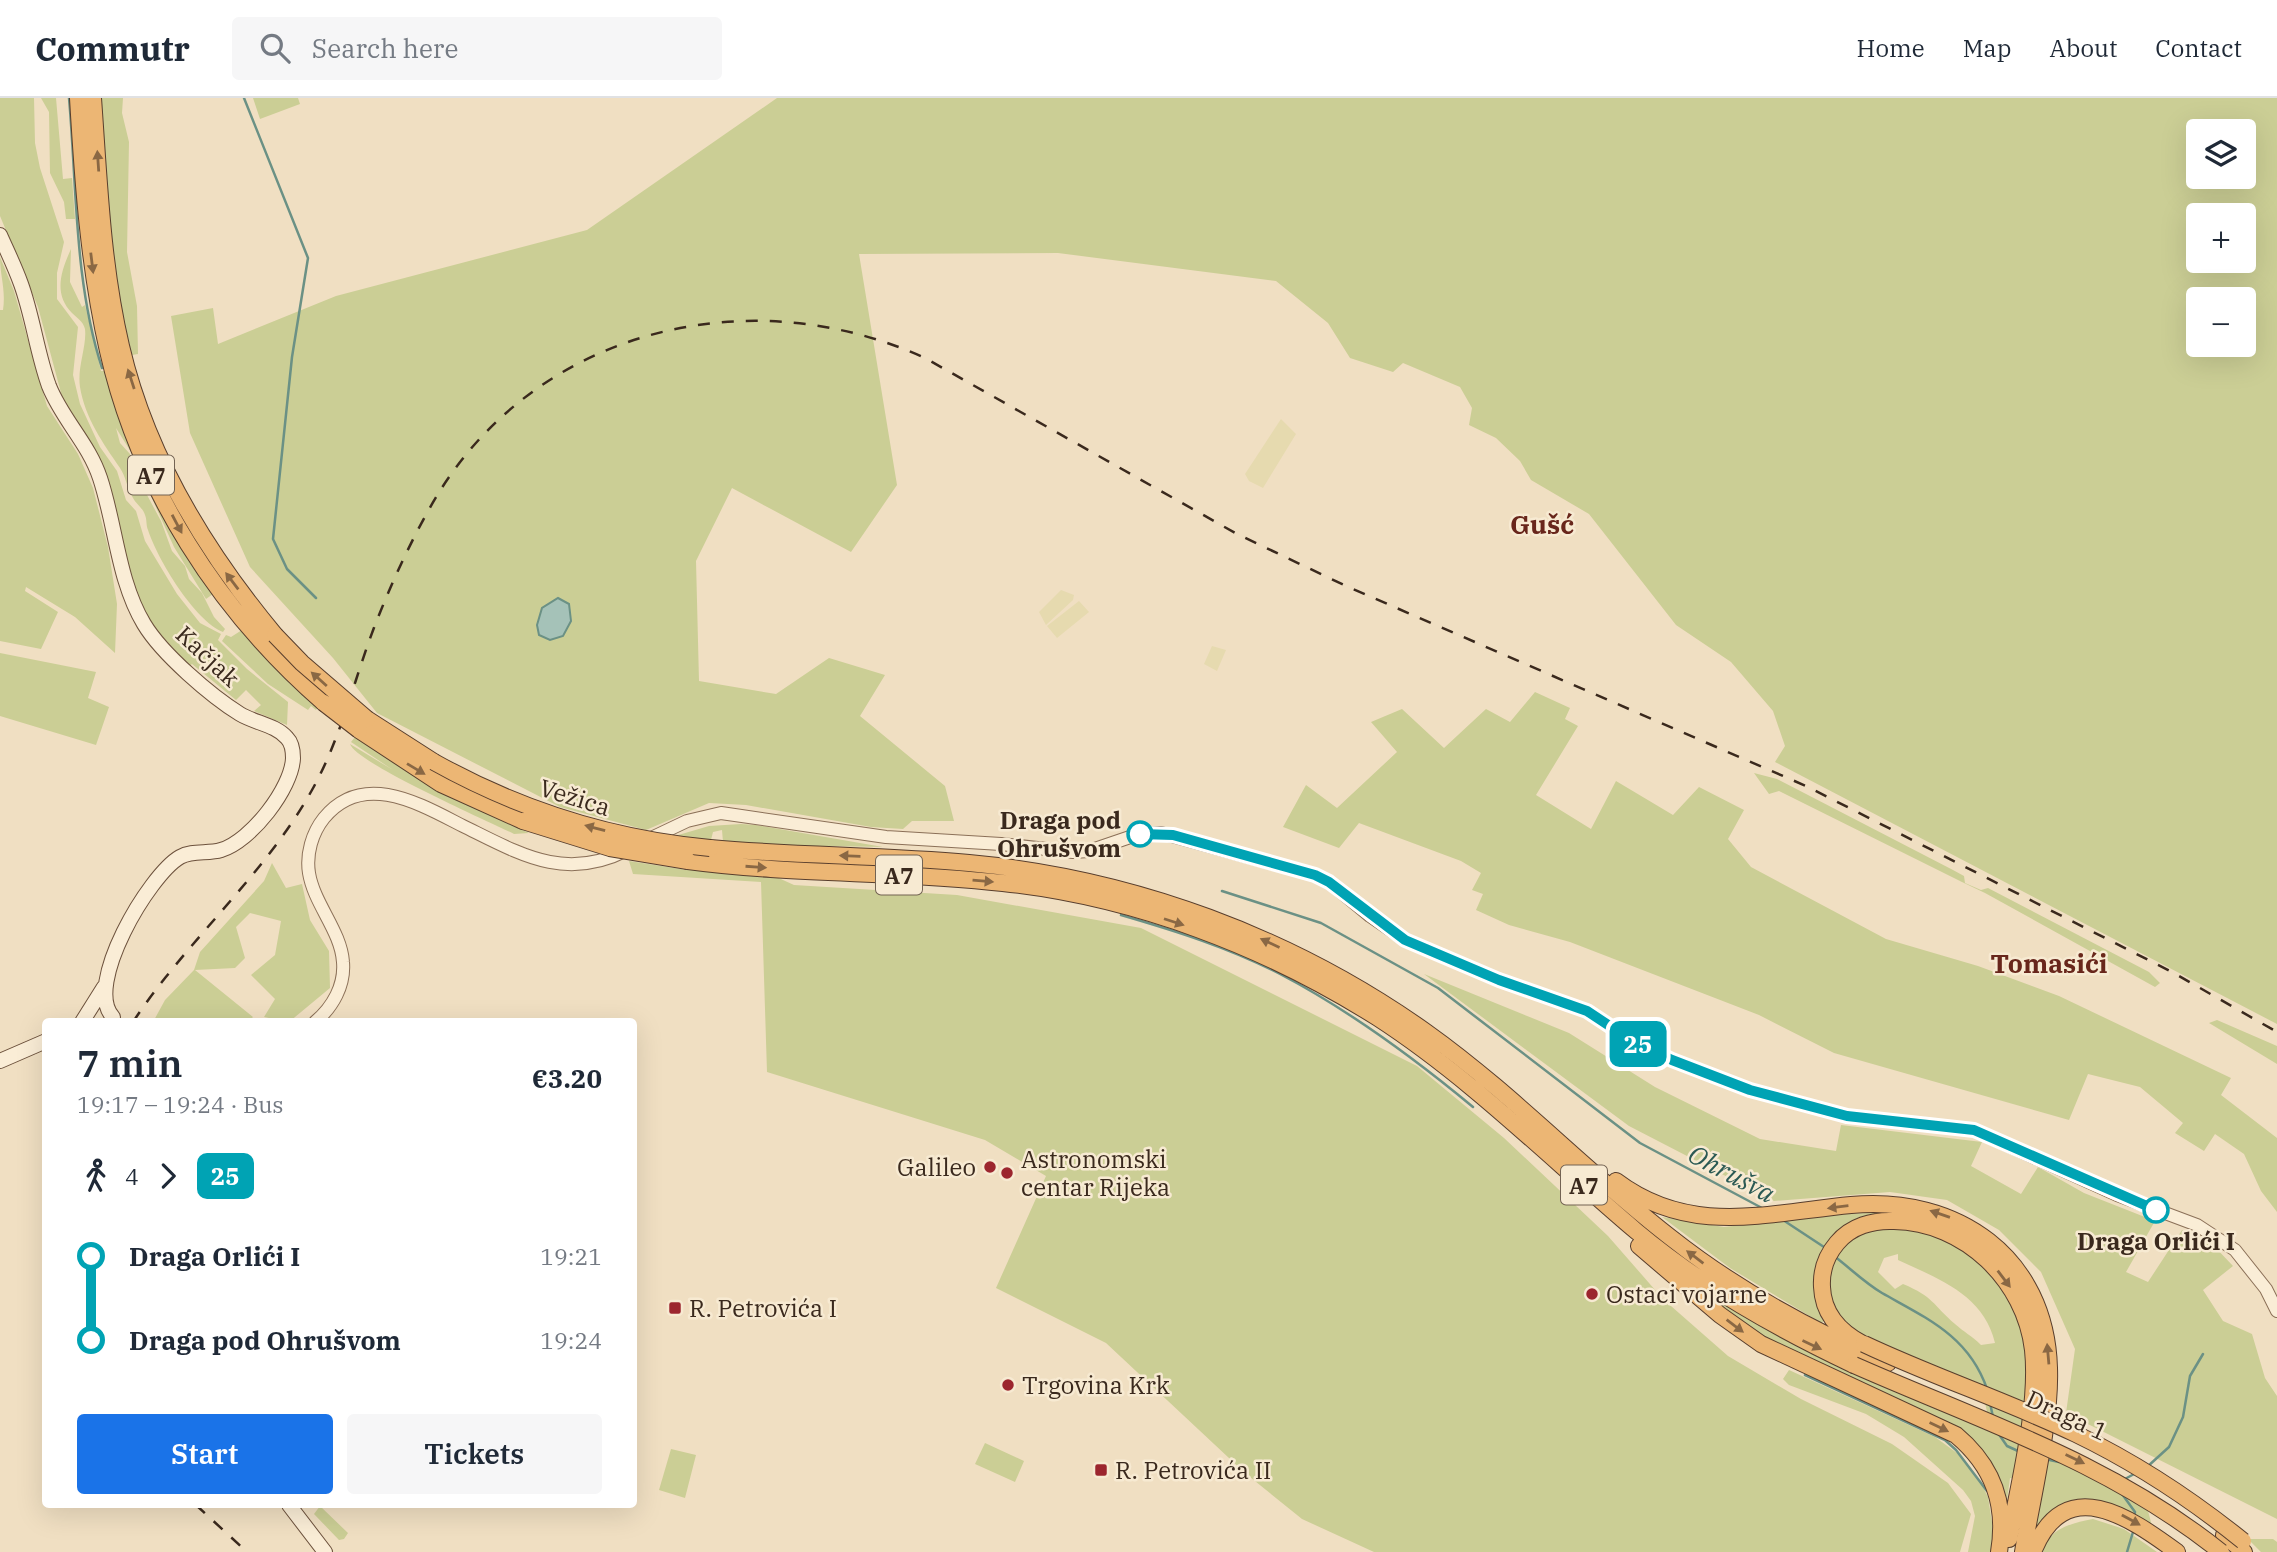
<!DOCTYPE html>
<html lang="en">
<head>
<meta charset="utf-8">
<style>
  :root { --surface:#fff; --page:#f6f6f7; --text:#1f2937; --muted:#747a83; --line:#e0e1e3; --accent:#1a73e8 }
  body { margin:0; font-family:"IBM Plex Serif",serif; background:var(--page); color:var(--text); height:100vh; display:flex; flex-direction:column; font-size:26px; white-space:nowrap }
  * { box-sizing:border-box; margin:0 }
  p { font-size:23px; color:var(--muted) }
  .icon { flex:none; width:38px; height:38px; fill:none; stroke:currentColor; stroke-width:2; stroke-linecap:round; stroke-linejoin:round }
  .map { position:relative; flex:1; overflow:hidden }
  .sheet { position:absolute; left:42px; top:920px; width:595px; height:490px; display:flex; flex-direction:column; background:var(--surface); border-radius:7px; box-shadow:0 7px 28px #0002 }
  .sheet>* { flex:none }
  .badge { padding:0 14px; border-radius:10px; font-size:24px; line-height:46px }
  .buttons { position:absolute; left:2186px; top:21px; display:grid; gap:14px }
  .buttons a { display:grid; place-items:center; width:70px; height:70px; border-radius:7px; background:var(--surface); box-shadow:0 7px 28px #0002; font-size:35px }
  .map>.badge { position:absolute; translate:-50% -50%; box-shadow:0 0 0 4px #fff }
  .legs { display:flex; align-items:center; gap:10px; height:77px; padding:0 35px; font-size:23px }
  .legs p { margin-inline-start:auto }
  .summary { display:flex; align-items:center; justify-content:space-between; height:119px; padding:0 35px }
  h1 { font-size:38px; font-weight:600; line-height:52px }
  .primary-button { display:flex; gap:14px; margin-top:auto; padding:14px 35px }
  .primary-button a { flex:1; height:80px; border-radius:7px; background:var(--accent); color:#fff; font-size:28px; font-weight:600; line-height:80px; text-align:center }
  .primary-button a+a { background:var(--page); color:var(--text) }
  ul { padding:0 35px; list-style:none }
  li { display:flex; align-items:center; gap:24px; height:84px; font-size:26px }
  li i { display:grid; place-items:center; width:10px; height:100%; margin:0 9px; background:currentColor }
  li i::after { content:''; width:18px; height:18px; margin:-9px; border:5px solid; border-radius:50%; background:var(--surface) }
  li p { margin-inline-start:auto }
  li:first-child i { background:linear-gradient(#0000 50%,currentColor 0) }
  li:last-child i { background:linear-gradient(currentColor 50%,#0000 0) }
  header { display:flex; align-items:center; gap:42px; box-sizing:border-box; height:98px; padding:0 35px; background:var(--surface); border-bottom:2px solid var(--line) }
  header strong { font-size:33px }
  nav { display:flex; gap:38px; margin-inline-start:auto; font-size:24px }
  .search { width:490px; height:63px; background:var(--page); display:flex; align-items:center; gap:18px; box-sizing:border-box; padding:0 24px; border-radius:7px; color:var(--muted); font-size:26px }
  .map>svg:first-child { display:block }
  .farmland { fill:#e6daaf }
  .green { fill:#cbce95; fill-rule:evenodd }
  .water { fill:#a5c2b8; stroke:#6b9185; stroke-width:2 }
  .lines { fill:none; stroke-linecap:round; stroke-linejoin:round }
  .stream { stroke:#6b9185; stroke-width:2.5 }
  .tertiary-casing { stroke:#8b7058; stroke-width:14 }
  .secondary-casing { stroke:#6c513c; stroke-width:16 }
  .trunk-casing { stroke:#583e2d; stroke-width:18 }
  .tertiary { stroke:#faedd6; stroke-width:12 }
  .secondary { stroke:#faedd6; stroke-width:14 }
  .trunk { stroke:#ecb674; stroke-width:16 }
  .rail { stroke:#3a291d; stroke-width:2.5; stroke-dasharray:12 12; stroke-linecap:butt }
  .trunk-bridge-casing { stroke:#583e2d; stroke-width:18; stroke-linecap:butt }
  .trunk-bridge { stroke:#ecb674; stroke-width:16 }
  .oneway { fill:#8a6844 }
  .line-1-casing { stroke:#fff; stroke-width:16 }
  .line-1 { stroke:#00a3b4; stroke-width:10 }
  .stop-1-dot { fill:#fff; stroke:#00a3b4; stroke-width:3.5 }
  .poi-dot { fill:#9c262e; stroke:#f7ead2; stroke-width:2.5 }
  .labels { text-anchor:middle; dominant-baseline:central; stroke-width:5; stroke-linejoin:round; paint-order:stroke }
  .shield { fill:#f7ead2; stroke:#736353; stroke-width:2 }
  .shield-label { font-size:23px; font-weight:bold; fill:#3a291d }
  .street-label { font-size:24px; fill:#3a291d; stroke:#f7ead2 }
  .stop-label { font-size:24px; font-weight:bold; fill:#3a291d; stroke:#f7ead2; text-anchor:end }
  .poi-label { font-size:24px; fill:#3a291d; stroke:#f7ead2; text-anchor:start }
  .neighbourhood-label { font-size:26px; font-weight:bold; fill:#68261b; stroke:#f7ead2 }
  .water-label { font-size:26px; font-style:italic; fill:#2c5a54; stroke:#f7ead2 }
</style>
</head>
<body>
<header>
<strong>Commutr</strong>
<div class="search"><svg class="icon" aria-label="search" viewBox="0 0 24 24"><circle cx="10" cy="10" r="6"/><path d="M15 15l6 6"/></svg>Search here</div>
<nav><a>Home</a><a>Map</a><a>About</a><a>Contact</a></nav>
</header>
<div class="map">
<svg width="2277" height="1454" viewBox="0 0 2277 1454">
  <rect width="100%" height="100%" fill="#f0dfc2"/>
  <path class="farmland" d="M 1281,321 L 1296,336 L 1263,390 L 1249,383 L 1245,376 Z
    M 1061,492 L 1074,497 L 1073,502 L 1046,527 L 1039,514 Z
    M 1079,503 L 1089,514 L 1057,540 L 1047,528 Z
    M 1212,548 L 1226,552 L 1217,573 L 1204,566 Z"/>
  <path class="green" d="M 0,0 L 34,0 L 35,45 L 40,70 L 64,144 L 57,175 L 57,201 L 78,229 L 73,277 L 80,306 L 100,349 L 117,373 L 126,402 L 136,413 L 145,443 L 177,496 L 200,525 L 221,536 L 218,542 L 247,571 L 288,604 L 287,627 L 254,613 L 261,607 L 246,592 L 236,602 L 192,566 L 189,568 L 150,525 L 137,502 L 105,373 L 91,344 L 64,306 L 38,209 L 0,118 Z
    M 41,0 L 56,0 L 63,81 L 72,80 L 75,121 L 66,121 L 64,104 L 50,75 L 49,14 Z
    M 100,0 L 123,0 L 122,15 L 129,44 L 127,154 L 137,208 L 138,256 L 132,257 L 117,195 L 109,137 Z
    M 253,0 L 298,0 L 300,6 L 260,21 Z
    M 777,0 L 2277,0 L 2277,926 L 1775,664 L 1785,648 L 1773,613 L 1731,564 L 1676,527 L 1589,416 L 1531,382 L 1520,363 L 1496,340 L 1469,327 L 1472,310 L 1460,289 L 1403,265 L 1393,274 L 1350,260 L 1328,225 L 1276,183 L 1058,155 L 859,156 L 897,387 L 851,454 L 732,390 L 696,463 L 699,583 L 776,596 L 829,560 L 885,577 L 860,618 L 945,688 L 954,723 L 912,723 L 903,731 L 871,729 L 746,707 L 709,705 L 646,732 L 560,709 L 377,615 L 333,560 L 250,469 L 190,335 L 171,218 L 213,210 L 218,246 L 336,198 L 587,132 ZM 2198,33 L 2244,33 L 2244,79 L 2198,79 ZM 2198,117 L 2244,117 L 2244,163 L 2198,163 ZM 2198,201 L 2244,201 L 2244,247 L 2198,247 Z
    M 71,151 L 70,184 L 82,209 L 85,207 L 101,273 L 105,273 C 129,352 165,429 213,496 L 206,501 L 174,449 L 131,354 L 116,330 L 120,345 L 130,356 L 132,369 L 161,423 L 172,453 L 185,468 L 189,481 L 202,495 L 214,519 L 225,531 L 223,534 C 194,522 158,462 148,432 C 146,428 147,421 145,417 C 143,410 136,406 133,400 C 127,390 126,379 120,370 C 103,345 85,320 80,289 C 77,269 87,248 85,231 C 83,223 77,220 72,215 C 53,196 61,173 71,151 Z
    M 0,159 L 14,193 L 47,308 L 78,356 L 93,390 L 108,449 L 117,506 L 115,555 L 75,519 L 26,489 L 25,493 L 58,514 L 41,551 L 0,543 L 0,212 L 3,212 C 6,192 0,178 0,159 Z
    M 242,532 L 287,581 L 318,609 L 316,612 L 311,608 L 308,612 L 268,586 L 222,543 L 226,537 L 231,539 Z
    M 0,555 L 96,574 L 88,600 L 109,609 L 96,647 L 0,618 Z
    M 1535,594 L 1570,610 L 1565,621 L 1578,628 L 1536,697 L 1591,731 L 1616,683 L 1673,717 L 1699,689 L 1744,712 L 1728,741 L 1751,769 L 1886,841 L 1978,868 L 2059,898 L 2231,980 L 2221,997 L 2277,1040 L 2277,1114 L 2261,1093 L 2244,1056 L 2215,1036 L 2204,1053 L 2175,1035 L 2183,1025 L 2140,989 L 2088,976 L 2069,1022 L 1834,955 L 1759,917 L 1570,844 L 1509,827 L 1476,812 L 1483,796 L 1472,792 L 1481,775 L 1461,763 L 1359,725 L 1339,750 L 1283,729 L 1306,687 L 1337,710 L 1397,654 L 1371,624 L 1402,611 L 1444,650 L 1486,611 L 1510,624 Z
    M 355,639 L 435,691 L 529,735 L 514,736 C 488,723 356,665 350,646 L 393,672 L 351,644 Z
    M 1754,675 L 1777,681 L 1953,772 L 1964,778 L 1965,785 L 1981,792 L 1988,790 L 2149,874 L 2160,885 L 2155,889 L 1985,795 L 1964,785 L 1779,693 L 1769,696 Z
    M 741,726 L 756,727 L 883,749 L 827,748 L 824,750 L 723,744 L 722,732 L 713,734 L 711,742 L 675,738 L 709,728 Z
    M 629,763 L 687,772 L 688,768 L 772,777 L 794,787 L 957,797 L 1141,830 L 1417,968 L 1504,1040 L 1608,1138 L 1663,1201 L 1728,1258 L 1801,1301 L 1892,1346 L 1948,1385 L 1971,1416 L 1960,1454 L 1374,1454 L 1302,1421 L 1245,1375 L 1106,1245 L 996,1190 L 1046,1078 L 985,1042 L 767,974 L 761,784 L 633,776 Z
    M 272,765 L 286,790 L 302,786 L 310,822 L 329,853 L 330,890 L 289,924 L 264,919 L 275,901 L 251,877 L 275,857 L 281,823 L 250,815 L 236,829 L 245,860 L 235,870 L 195,872 L 253,919 L 248,924 L 153,924 L 165,902 L 194,872 L 200,854 L 264,783 Z
    M 1424,876 L 1569,935 L 1655,989 L 1760,1041 L 1836,1053 L 1841,1027 L 1982,1044 L 1971,1068 L 2021,1096 L 2038,1069 L 2084,1095 L 2155,1123 L 2126,1174 L 2148,1184 L 2182,1132 L 2214,1148 L 2233,1168 L 2203,1192 L 2223,1223 L 2252,1236 L 2265,1280 L 2277,1298 L 2277,1421 L 2066,1315 L 2075,1251 L 2041,1174 L 1999,1132 L 1947,1102 L 1890,1094 L 1774,1103 L 1629,1028 Z
    M 2217,922 L 2277,948 L 2277,966 L 2209,925 Z
    M 1894,1114 C 1979,1160 2036,1186 2025,1297 L 2055,1301 L 2047,1356 L 2147,1409 L 2152,1428 L 2121,1409 L 2104,1404 L 2034,1437 L 2042,1385 L 2010,1380 L 2006,1410 L 1977,1351 L 1769,1244 L 1698,1191 L 1700,1189 L 1837,1266 L 1836,1268 L 1991,1333 L 1982,1290 L 1854,1234 L 1836,1215 L 1821,1225 L 1730,1170 L 1662,1119 L 1724,1129 L 1844,1116 ZM 1898,1156 L 1898,1162 C 1939,1181 1984,1197 1995,1245 L 1981,1247 C 1972,1238 1964,1234 1955,1226 C 1932,1206 1934,1199 1903,1186 L 1895,1191 L 1878,1174 L 1884,1160 Z
    M 1789,1272 L 1935,1339 L 1957,1355 L 1980,1383 L 1988,1399 L 1993,1431 L 1991,1454 L 1968,1454 L 1975,1418 L 1971,1403 L 1963,1392 L 1904,1339 L 1866,1316 L 1789,1287 L 1783,1281 Z
    M 985,1345 L 1024,1363 L 1015,1384 L 975,1366 Z
    M 671,1351 L 696,1357 L 685,1400 L 659,1392 Z
    M 320,1408 L 348,1435 L 344,1441 L 339,1442 L 314,1416 Z
    M 2093,1421 L 2124,1431 L 2157,1454 L 2043,1454 C 2048,1430 2073,1425 2093,1421 Z
    M 2248,1441 L 2273,1441 L 2277,1444 L 2277,1454 L 2261,1454 Z"/>
  <path class="water" d="M 558,500 L 569,506 L 571,523 L 563,538 L 550,542 L 539,537 L 537,527 L 542,510 Z"/>
  <g class="lines">
    <path class="stream" d="M 69,0 C 77,90 74,183 102,270
      M 244,0 L 308,160 L 292,259 L 273,441 L 287,471 L 316,500
      M 1222,793 L 1321,825 L 1438,890 L 1640,1045 L 1762,1110
      M 1121,817 C 1176,833 1230,850 1280,876 C 1349,912 1414,960 1473,1009
      M 1783,1122 L 1827,1151
      M 1834,1158 C 1850,1170 1865,1185 1882,1195 C 1926,1220 1969,1238 1987,1291
      M 1805,1277 L 1945,1342 L 1956,1352 L 1987,1393
      M 1990,1305 L 1993,1319
      M 1998,1335 L 2007,1348 L 2018,1353
      M 2045,1361 L 2059,1364
      M 2147,1369 L 2169,1349 L 2183,1319 L 2190,1278 L 2203,1256
      M 2123,1382 L 2136,1375
      M 2122,1396 L 2135,1414 L 2134,1420
      M 2127,1454 L 2133,1434"/>
    <g class="tertiary-casing">
      <path id="tertiary" d="M 647,742 L 687,723 L 721,715 L 886,739 L 1001,746 L 1073,754 L 1089,753 L 1136,737 L 1161,735 L 1315,777 L 1329,784 L 1370,818 L 1405,842 L 1499,882 L 1587,913 L 1634,944 L 1672,962 L 1750,992 L 1847,1018 L 1974,1032 L 2117,1097 L 2197,1127 L 2235,1152 L 2266,1191 L 2277,1213
        M 315,924 C 333,909 345,887 343,864 C 341,833 314,806 309,775 C 306,756 312,735 324,720 C 363,672 420,706 463,728 C 520,756 565,784 627,752"/>
    </g>
    <g class="secondary-casing">
      <path id="secondary" d="M 0,137 C 7,153 15,169 21,186 C 33,219 37,255 49,288 C 62,321 89,346 100,380 C 116,428 118,483 144,526 C 162,556 211,598 240,616 C 255,625 276,627 287,640 C 292,645 293,653 293,660 C 292,690 251,743 221,752 C 208,756 192,752 180,759 C 149,777 83,888 113,919
        M 82,924 L 104,889
        M 0,963 L 46,943
        M 289,1407 L 325,1454"/>
    </g>
    <g class="trunk-casing">
      <path id="trunk" d="M 78,0 C 83,85 89,170 108,253 C 139,390 219,514 324,605
        M 93,0 C 99,83 102,167 121,248 C 146,356 205,453 275,537
        M 367,621 L 434,664
        M 359,632 L 441,686 L 523,723
        M 710,750 C 796,758 883,757 969,765 C 1133,780 1292,839 1426,934 C 1513,996 1586,1074 1670,1139 C 1737,1192 1810,1232 1888,1265
        M 688,763 C 792,777 898,773 1003,785 C 1135,799 1266,849 1378,920 C 1472,981 1551,1061 1636,1133 C 1703,1189 1776,1230 1854,1267
        M 1616,1083 C 1690,1139 1767,1115 1851,1107 C 1957,1097 2046,1159 2049,1270 C 2051,1324 2032,1400 2023,1454
        M 1639,1148 L 1720,1217 L 1761,1246 L 1956,1337 C 1993,1368 2007,1406 1999,1454
        M 1863,1246 C 1840,1234 1823,1216 1822,1189 C 1821,1172 1826,1158 1837,1145 C 1851,1128 1873,1122 1894,1123 C 1965,1124 2025,1183 2033,1252 C 2039,1308 2019,1385 2009,1441
        M 2224,1437 L 2244,1454
        M 2033,1454 C 2065,1374 2129,1419 2177,1454"/>
    </g>
    <use href="#tertiary" class="tertiary"/>
    <use href="#secondary" class="secondary"/>
    <use href="#trunk" class="trunk"/>
    <path class="rail" d="M 133,924 C 187,842 264,778 312,692 C 341,640 354,582 375,527 C 390,489 407,451 427,415 C 524,235 743,177 925,260 L 1237,436 L 1346,488 L 1806,688 L 2172,874 L 2277,934
      M 196,1407 L 247,1454"/>
    <g class="trunk-bridge-casing">
      <path id="trunk-bridge" d="M 275,537 L 302,565 L 367,621
        M 324,605 L 359,632
        M 434,664 C 520,712 612,741 710,750
        M 523,723 L 610,750 L 688,763
        M 1864,1246 C 1934,1279 2007,1303 2076,1336 C 2136,1365 2191,1401 2243,1443
        M 1854,1267 C 1983,1324 2109,1364 2221,1454"/>
    </g>
    <use href="#trunk-bridge" class="trunk-bridge"/>
  </g>
  <defs><path id="oneway-solid" d="M-6-.8H1V-3.2L6.5 0L1 3.2V.8H-6Z" transform="scale(1.75)"/></defs>
  <g class="oneway">
    <use href="#oneway-solid" transform="translate(98 63) rotate(-94)"/>
    <use href="#oneway-solid" transform="translate(92 165) rotate(83)"/>
    <use href="#oneway-solid" transform="translate(131 281) rotate(-108)"/>
    <use href="#oneway-solid" transform="translate(177 426) rotate(62)"/>
    <use href="#oneway-solid" transform="translate(232 483) rotate(-127)"/>
    <use href="#oneway-solid" transform="translate(319 581) rotate(-138)"/>
    <use href="#oneway-solid" transform="translate(416 671) rotate(31)"/>
    <use href="#oneway-solid" transform="translate(595 730) rotate(-165)"/>
    <use href="#oneway-solid" transform="translate(850 758) rotate(-178)"/>
    <use href="#oneway-solid" transform="translate(756 769) rotate(4)"/>
    <use href="#oneway-solid" transform="translate(983 783) rotate(5)"/>
    <use href="#oneway-solid" transform="translate(1174 824) rotate(18)"/>
    <use href="#oneway-solid" transform="translate(1270 845) rotate(-155)"/>
    <use href="#oneway-solid" transform="translate(1838 1109) rotate(173)"/>
    <use href="#oneway-solid" transform="translate(1940 1116) rotate(-161)"/>
    <use href="#oneway-solid" transform="translate(1695 1159) rotate(-143)"/>
    <use href="#oneway-solid" transform="translate(2004 1181) rotate(53)"/>
    <use href="#oneway-solid" transform="translate(1735 1228) rotate(37)"/>
    <use href="#oneway-solid" transform="translate(1812 1247) rotate(25)"/>
    <use href="#oneway-solid" transform="translate(2048 1256) rotate(-95)"/>
    <use href="#oneway-solid" transform="translate(1939 1329) rotate(26)"/>
    <use href="#oneway-solid" transform="translate(2075 1361) rotate(26)"/>
    <use href="#oneway-solid" transform="translate(2131 1422) rotate(29)"/>
  </g>
  <g class="lines">
    <g class="line-1-casing">
      <path id="line-1" d="M 1140,736 L 1173,737 L 1315,777 L 1329,784 L 1405,842 L 1499,882 L 1587,913 L 1634,944 L 1672,962 L 1750,992 L 1847,1018 L 1974,1032 L 2156,1112"/>
    </g>
    <use href="#line-1" class="line-1"/>
  </g>
  <g class="stop-1-dot">
    <circle cx="1140" cy="736" r="12"/>
    <circle cx="2156" cy="1112" r="12"/>
  </g>
  <g class="poi-dot">
    <circle cx="990" cy="1069" r="7"/>
    <circle cx="1007" cy="1075" r="7"/>
    <circle cx="1592" cy="1196" r="7"/>
    <rect x="668" y="1203" width="14" height="14" rx="3.5"/>
    <circle cx="1008" cy="1287" r="7"/>
    <rect x="1094" y="1365" width="14" height="14" rx="3.5"/>
  </g>
  <g class="labels">
    <g class="shield">
      <rect x="128" y="357.5" width="46" height="39" rx="5"/>
      <rect x="876" y="757.5" width="46" height="39" rx="5"/>
      <rect x="1561" y="1067.5" width="46" height="39" rx="5"/>
    </g>
    <g class="shield-label">
      <text x="151" y="377">A7</text>
      <text x="899" y="777">A7</text>
      <text x="1584" y="1087">A7</text>
    </g>
    <g class="street-label">
      <text transform="translate(208 558) rotate(43)">Kačjak</text>
      <text transform="translate(575 699) rotate(17)">Vežica</text>
      <text transform="translate(2067 1317) rotate(25)">Draga 1</text>
    </g>
    <g class="stop-label">
      <text x="1121" y="722">Draga pod<tspan x="1121" dy="28">Ohrušvom</tspan></text>
      <text x="2156" y="1143" text-anchor="middle">Draga Orlići I</text>
    </g>
    <g class="poi-label">
      <text x="1021" y="1061">Astronomski<tspan x="1021" dy="28">centar Rijeka</tspan></text>
      <text x="976" y="1069" text-anchor="end">Galileo</text>
      <text x="1606" y="1196">Ostaci vojarne</text>
      <text x="689" y="1210">R. Petrovića I</text>
      <text x="1022" y="1287">Trgovina Krk</text>
      <text x="1115" y="1372">R. Petrovića II</text>
    </g>
    <g class="neighbourhood-label">
      <text x="1542" y="426">Gušć</text>
      <text x="2049" y="865">Tomasići</text>
    </g>
    <g class="water-label">
      <text transform="translate(1732 1075) rotate(28)">Ohrušva</text>
    </g>
  </g>
</svg>
<div class="buttons">
<a><svg class="icon" aria-label="layers" viewBox="0 0 24 24"><path d="M12 4l9 5-9 5-9-5zM3 14l9 5 9-5"/></svg></a>
<a>+</a>
<a>−</a>
</div>
<b class="badge" style="left:1638px;top:946px;background:#00a3b4;color:#fff">25</b>
<section class="sheet">
<div class="summary"><div><h1>7 min</h1><p>19:17 – 19:24 · Bus</p></div><b>€3.20</b></div>
<div class="legs"><svg class="icon" aria-label="walk" viewBox="0 0 24 24"><circle cx="13" cy="4" r="2"/><path d="M13 8l-2 6 4 7M11 14l-3 7M7 12l3-4h3l4 4"/></svg>4<svg class="icon" aria-label="forward" viewBox="0 0 24 24"><path d="M9 5l7 7-7 7"/></svg><b class="badge" style="background:#00a3b4;color:#fff">25</b></div>
<ul>
<li><i style="color:#00a3b4"></i><b>Draga Orlići I</b><p>19:21</p></li>
<li><i style="color:#00a3b4"></i><b>Draga pod Ohrušvom</b><p>19:24</p></li>
</ul>
<div class="primary-button"><a>Start</a><a>Tickets</a></div>
</section>
</div>
</body>
</html>
